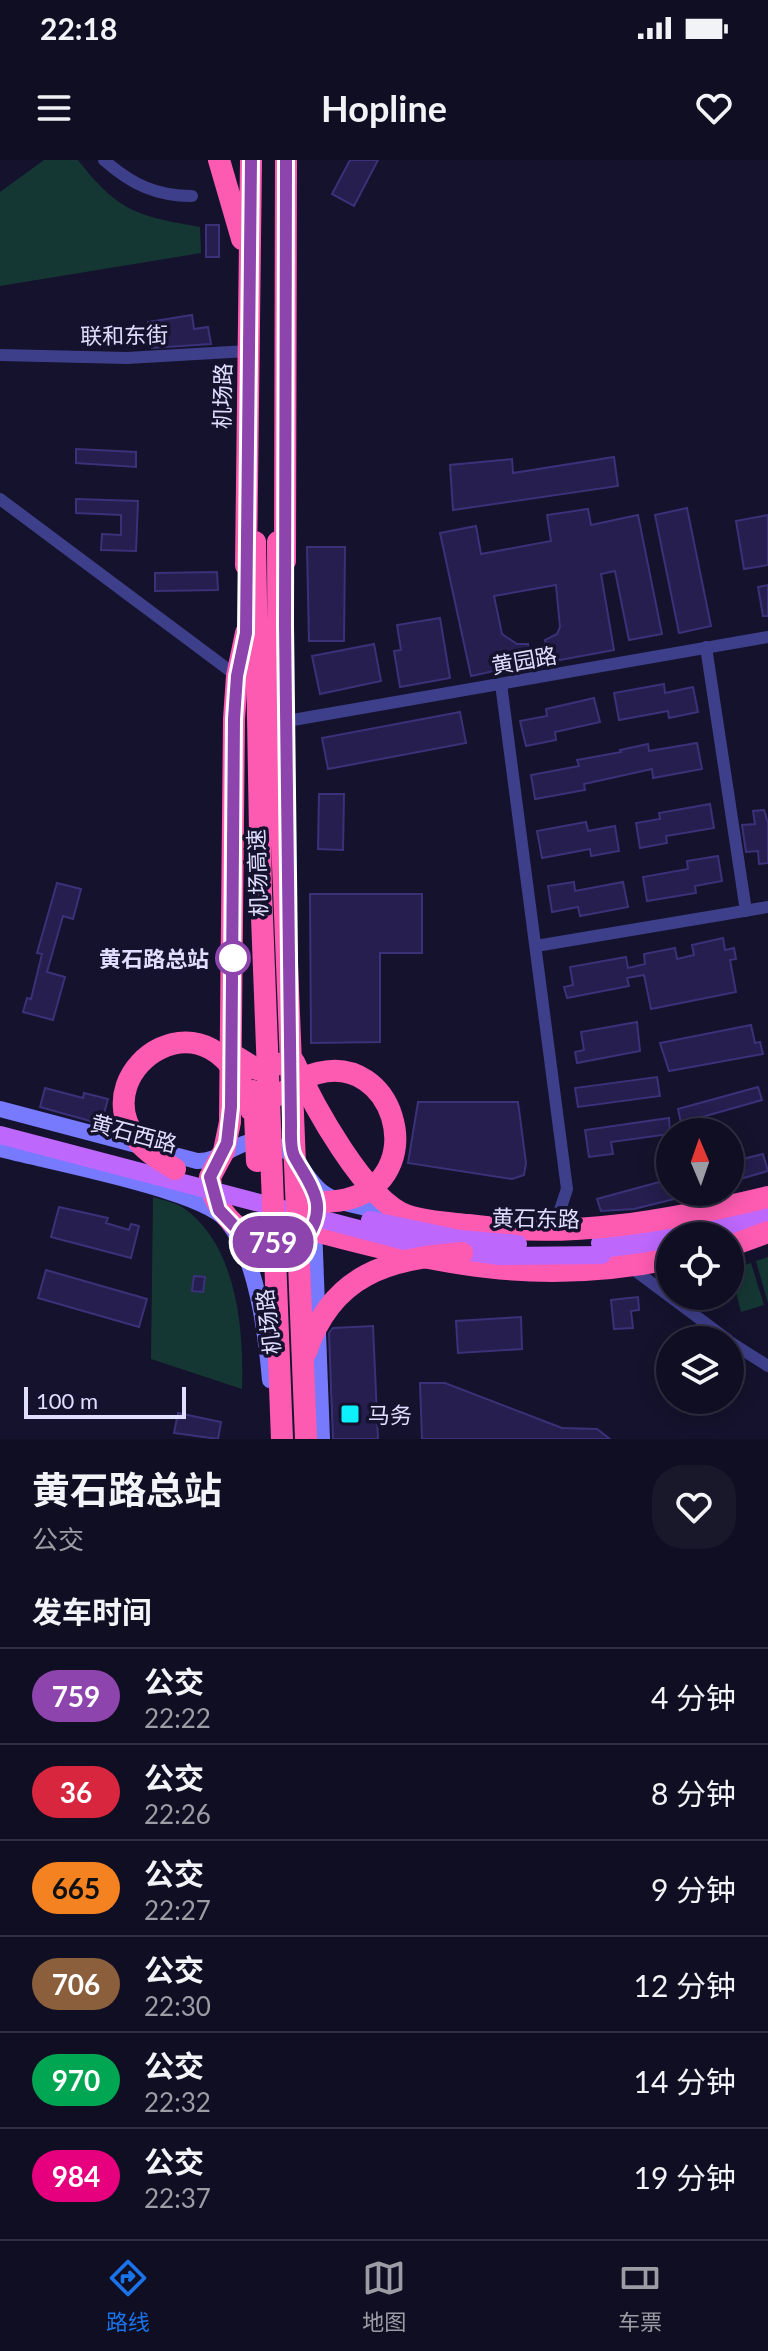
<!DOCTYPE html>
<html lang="zh">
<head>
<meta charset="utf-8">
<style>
  :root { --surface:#100e22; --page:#19172a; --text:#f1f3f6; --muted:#9c9ca5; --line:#302e40; --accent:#1a73e8 }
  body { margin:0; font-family:Lato,"Noto Sans SC",sans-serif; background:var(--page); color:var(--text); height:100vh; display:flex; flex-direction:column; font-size:30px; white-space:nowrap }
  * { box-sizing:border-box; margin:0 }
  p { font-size:26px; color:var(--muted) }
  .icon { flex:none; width:44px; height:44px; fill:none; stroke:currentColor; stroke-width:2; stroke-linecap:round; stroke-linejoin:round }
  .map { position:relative; height:1279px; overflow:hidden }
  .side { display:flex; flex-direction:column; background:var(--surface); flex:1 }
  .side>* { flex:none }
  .badge { padding:0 16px; border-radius:26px; font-size:28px; line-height:52px }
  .needle { width:52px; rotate:358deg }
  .fabs { position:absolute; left:656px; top:958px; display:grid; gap:16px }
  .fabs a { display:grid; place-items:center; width:88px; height:88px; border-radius:50%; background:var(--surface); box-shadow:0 4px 20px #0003,0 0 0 2px var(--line); font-size:40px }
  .scale { position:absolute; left:24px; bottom:20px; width:162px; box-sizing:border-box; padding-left:8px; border:4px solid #e0deff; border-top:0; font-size:22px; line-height:28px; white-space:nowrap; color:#e0deff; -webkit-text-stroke:6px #15122d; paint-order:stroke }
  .map>.badge { position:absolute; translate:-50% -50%; box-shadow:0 0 0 4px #fff }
  h2 { padding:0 32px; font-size:30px; line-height:72px }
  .round { display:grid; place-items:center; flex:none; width:84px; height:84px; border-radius:32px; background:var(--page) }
  .overview { display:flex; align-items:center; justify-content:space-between; height:136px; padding:0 32px }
  h1 { font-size:38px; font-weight:700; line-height:60px }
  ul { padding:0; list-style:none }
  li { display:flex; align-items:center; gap:24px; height:96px; padding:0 32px; border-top:2px solid var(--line) }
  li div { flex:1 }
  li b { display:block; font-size:30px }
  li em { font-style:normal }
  li .badge { min-width:88px; font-weight:700; text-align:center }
  .status { display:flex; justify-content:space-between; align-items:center; height:56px; padding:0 40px; background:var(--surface); direction:ltr }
  .status svg { height:22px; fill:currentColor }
  header { display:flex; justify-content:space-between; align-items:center; height:104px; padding:0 32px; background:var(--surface); font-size:36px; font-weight:700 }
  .tabs { display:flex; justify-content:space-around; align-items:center; height:112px; border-top:2px solid var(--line); background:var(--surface); font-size:22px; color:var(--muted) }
  .tabs a { display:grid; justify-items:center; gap:4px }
  .tabs .selected { color:var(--accent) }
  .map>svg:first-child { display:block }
  .green { fill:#153734 }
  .building { fill:#251e4e; stroke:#3b3179; stroke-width:2 }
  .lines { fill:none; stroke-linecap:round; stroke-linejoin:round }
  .street { stroke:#3e3f8b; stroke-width:12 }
  .secondary { stroke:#777afd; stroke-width:16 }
  .primary { stroke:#bd67fd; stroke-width:18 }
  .highway { stroke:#fd5bb1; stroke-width:22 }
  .primary-bridge { stroke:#bd67fd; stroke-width:18 }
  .highway-bridge { stroke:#fd5bb1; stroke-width:22 }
  .line-casing { stroke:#fff; stroke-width:18 }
  .line { stroke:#8e44ad; stroke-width:12 }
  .stop-dot { fill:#fff; stroke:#8e44ad; stroke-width:4 }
  .poi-dot { fill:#0df1fc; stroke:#15122d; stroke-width:3 }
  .labels { text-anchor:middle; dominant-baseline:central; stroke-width:7; stroke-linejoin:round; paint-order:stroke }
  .street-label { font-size:22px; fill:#e0deff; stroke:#15122d }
  .stop-label { font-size:22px; font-weight:bold; fill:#e0deff; stroke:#15122d; text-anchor:end }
  .poi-label { font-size:22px; fill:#e0deff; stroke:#15122d; text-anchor:start }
</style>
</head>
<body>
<div class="status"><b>22:18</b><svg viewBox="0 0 49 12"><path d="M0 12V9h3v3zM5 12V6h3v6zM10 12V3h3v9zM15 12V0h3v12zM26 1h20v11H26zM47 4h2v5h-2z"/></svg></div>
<header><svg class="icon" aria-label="menu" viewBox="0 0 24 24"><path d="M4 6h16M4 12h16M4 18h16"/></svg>Hopline<svg class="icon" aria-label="heart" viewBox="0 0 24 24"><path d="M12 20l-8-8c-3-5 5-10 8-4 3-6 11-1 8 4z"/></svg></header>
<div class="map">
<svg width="768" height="1279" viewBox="0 0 768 1279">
  <rect width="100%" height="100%" fill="#15122d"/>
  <path class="green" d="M 44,0 L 78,0 C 118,52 138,56 200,67 L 201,93 L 0,126 L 0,32 Z
    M 153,1037 C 162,1040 174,1042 182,1047 C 237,1084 244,1169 242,1229 L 151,1199 Z
    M 768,1097 L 768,1143 L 756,1101 Z
    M 751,1103 L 764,1145 L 741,1152 L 730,1109 Z"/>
  <path class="building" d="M 350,0 L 378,0 L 354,46 L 332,34 Z
    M 206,65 L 219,65 L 219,97 L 206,97 Z
    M 192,155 L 194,169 L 208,167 L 211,184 L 152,188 L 148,162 Z
    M 76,289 L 136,292 L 136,307 L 76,303 Z
    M 614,297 L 618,326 L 453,350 L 450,305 L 512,299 L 513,313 Z
    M 76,339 L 138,341 L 136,391 L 101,390 L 102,374 L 121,375 L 121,355 L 76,353 Z
    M 687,348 L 711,466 L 679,473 L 655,355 Z
    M 588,349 L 591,365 L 638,355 L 662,474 L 629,480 L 615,411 L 601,414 L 614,490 L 549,502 L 545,480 L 557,474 L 560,467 L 556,425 L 494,436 L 502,474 L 517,484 L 528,484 L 531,503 L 471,516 L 440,373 L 476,366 L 481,394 L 551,381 L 547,355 Z
    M 768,355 L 768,405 L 744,409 L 736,361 Z
    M 307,387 L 345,387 L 344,481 L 309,481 Z
    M 217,412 L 218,430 L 155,431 L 155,413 Z
    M 768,425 L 768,456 L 763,456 L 758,427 Z
    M 440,458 L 450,518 L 400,527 L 394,491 L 401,490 L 397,465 Z
    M 374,484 L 381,521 L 320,534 L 312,496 Z
    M 664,524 L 665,533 L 693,527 L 698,552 L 669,558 L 668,551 L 619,560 L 614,533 Z
    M 594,538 L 600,562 L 555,572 L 556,580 L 526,586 L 520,561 L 547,556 L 546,549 Z
    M 460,552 L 466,583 L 328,609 L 322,578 Z
    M 697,583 L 702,609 L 653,618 L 652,609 L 584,624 L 585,630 L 535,639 L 531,615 L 579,606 L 577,600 L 621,592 L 620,590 L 648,584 L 649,591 Z
    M 319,634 L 344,634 L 343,690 L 318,689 Z
    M 710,644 L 714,668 L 666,676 L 667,683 L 640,688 L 636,663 L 660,659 L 659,653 Z
    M 764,650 L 768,663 L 768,703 L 759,704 L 758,691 L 746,692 L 742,665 L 755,664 L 753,651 Z
    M 586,662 L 588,671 L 615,666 L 619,691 L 591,696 L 590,689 L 542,698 L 537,671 Z
    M 718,696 L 722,721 L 695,726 L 696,733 L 647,741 L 643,717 L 688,709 L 687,701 Z
    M 574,722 L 575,731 L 623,722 L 628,747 L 580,756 L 578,747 L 552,752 L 548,726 Z
    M 57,723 L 81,729 L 73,759 L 63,756 L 47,812 L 65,817 L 53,860 L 23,852 L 27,838 L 31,839 L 42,794 L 37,793 Z
    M 310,734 L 422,734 L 422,793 L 380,793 L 380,882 L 311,883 Z
    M 723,778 L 725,790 L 734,788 L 736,799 L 730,800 L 736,832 L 651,849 L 644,815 L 627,818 L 629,826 L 567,838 L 564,827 L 573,825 L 570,807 L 626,797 L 628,808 L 645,804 L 644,794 L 675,788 L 677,799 L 694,795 L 692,785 Z
    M 637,862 L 640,891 L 577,903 L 575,892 L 584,890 L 581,872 Z
    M 751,865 L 755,883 L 760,882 L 763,894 L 669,911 L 660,883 Z
    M 657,917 L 660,936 L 578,947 L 575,928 Z
    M 758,927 L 762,940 L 681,963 L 678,949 Z
    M 45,928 L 83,938 L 84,933 L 108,939 L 101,964 L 40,947 Z
    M 418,942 L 518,942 L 526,1003 L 524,1015 L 512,1019 L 408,1003 Z
    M 669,958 L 670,974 L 611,982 L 613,994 L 589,997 L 585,970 Z
    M 763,994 L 768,1011 L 730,1022 L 730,1002 Z
    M 670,1019 L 670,1032 L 691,1032 L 691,1035 L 634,1049 L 601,1051 L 597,1039 Z
    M 59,1047 L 108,1058 L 106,1063 L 129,1070 L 131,1064 L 139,1066 L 131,1098 L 51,1077 Z
    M 46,1110 L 147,1139 L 139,1167 L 38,1138 Z
    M 194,1116 L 205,1117 L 203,1132 L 192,1131 Z
    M 638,1137 L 639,1150 L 631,1151 L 633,1168 L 614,1169 L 611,1140 Z
    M 521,1157 L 522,1189 L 458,1193 L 456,1161 Z
    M 373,1166 L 378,1279 L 333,1279 L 329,1173 L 333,1168 Z
    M 420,1223 L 445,1223 L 562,1268 L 597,1269 L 610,1279 L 422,1279 Z
    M 178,1253 L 221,1262 L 218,1279 L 174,1273 Z"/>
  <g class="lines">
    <path class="street" d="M 104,0 C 131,24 156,36 192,36
      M 0,195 L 127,198 L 248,191
      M 0,339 L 237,516
      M 706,487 L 746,751
      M 501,524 L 567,1029 L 559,1053 L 545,1070
      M 287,561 L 768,477
      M 536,786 L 768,747
      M 629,1106 L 728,1180
      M 730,1182 L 768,1206"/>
    <path class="secondary" d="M 0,949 L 197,1001 C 223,1002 239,976 267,982 C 296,988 301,1014 321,1031 C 339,1046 376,1049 398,1054
      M 0,989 C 45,1001 202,1030 227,1061 C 257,1098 266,1174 270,1220
      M 314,1066 L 322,1279"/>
    <path class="primary" d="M 712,1076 L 768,1063
      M 600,1083 L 700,1066 L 762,1047
      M 605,1095 L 670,1085"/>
    <path class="highway" d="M 219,0 L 242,79
      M 285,401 L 286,0
      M 246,405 L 251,0
      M 246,473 L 237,516 L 234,559 L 230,962 L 224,991 L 210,1017 C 211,1064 284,1111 312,1070 C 440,1104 537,1126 670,1099
      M 232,894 L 256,909 L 284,903
      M 294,902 C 312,943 365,1041 408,1056 C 426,1062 449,1063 468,1065 C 572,1079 667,1061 768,1037
      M 730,1086 L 768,1072"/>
    <path class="primary-bridge" d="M 0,975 L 416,1084 L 499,1096 L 602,1095
      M 370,1060 L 460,1079 L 518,1084"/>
    <path class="highway-bridge" d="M 255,382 L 261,731 L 282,1279
      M 278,382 L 279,604 L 306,1279
      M 254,931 L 257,1001
      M 283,935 C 292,922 303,917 318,913 C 393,894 427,1008 357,1036 C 339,1043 320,1042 302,1042
      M 175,1009 C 161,1000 145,992 136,978 C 83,908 216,818 251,950
      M 306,1192 C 332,1114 388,1099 462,1093"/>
  </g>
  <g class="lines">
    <g class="line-casing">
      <path id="line" d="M 251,0 L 246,473 L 237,516 L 234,559 L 231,947 L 227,983 L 210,1017 L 219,1050 L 239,1071 L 261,1080 L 291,1082 L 307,1077 C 330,1044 309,1024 294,996 C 290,988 291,974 291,965 L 285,465 L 286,0"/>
    </g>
    <use href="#line" class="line"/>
  </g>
  <circle class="stop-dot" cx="233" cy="798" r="16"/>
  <rect class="poi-dot" x="340" y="1244" width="20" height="20" rx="4"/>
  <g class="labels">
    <g class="street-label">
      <text transform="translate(124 175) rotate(-1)">联和东街</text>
      <text transform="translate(222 236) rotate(-89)">机场路</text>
      <text transform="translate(524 500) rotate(-10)">黄园路</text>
      <text transform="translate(257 713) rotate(-92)">机场高速</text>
      <text transform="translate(134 973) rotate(15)">黄石西路</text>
      <text transform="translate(536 1058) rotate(1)">黄石东路</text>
      <text transform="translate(268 1162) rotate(-97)">机场路</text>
    </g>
    <g class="stop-label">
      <text x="209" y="798">黄石路总站</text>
    </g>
    <g class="poi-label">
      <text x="368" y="1254">马务</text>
    </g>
  </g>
</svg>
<div class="fabs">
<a><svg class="needle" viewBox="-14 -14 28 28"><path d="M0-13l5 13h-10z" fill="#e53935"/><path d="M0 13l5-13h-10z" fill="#9c9ca5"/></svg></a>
<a><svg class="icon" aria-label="locate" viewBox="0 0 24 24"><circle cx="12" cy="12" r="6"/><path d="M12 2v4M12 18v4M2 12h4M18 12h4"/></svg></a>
<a><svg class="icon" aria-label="layers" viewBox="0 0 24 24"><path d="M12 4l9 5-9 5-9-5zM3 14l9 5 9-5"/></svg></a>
</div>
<div class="scale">100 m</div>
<b class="badge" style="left:273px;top:1082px;background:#8e44ad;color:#fff">759</b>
</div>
<section class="side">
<div class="overview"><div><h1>黄石路总站</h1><p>公交</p></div><a class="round"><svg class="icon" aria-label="heart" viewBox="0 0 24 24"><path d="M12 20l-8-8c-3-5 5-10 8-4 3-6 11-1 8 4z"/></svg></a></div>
<h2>发车时间</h2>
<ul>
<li><span class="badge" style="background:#8e44ad;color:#fff">759</span><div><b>公交</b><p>22:22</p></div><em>4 分钟</em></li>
<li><span class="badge" style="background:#d7263d;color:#fff">36</span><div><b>公交</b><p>22:26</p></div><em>8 分钟</em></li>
<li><span class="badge" style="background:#f58220;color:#111">665</span><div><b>公交</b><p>22:27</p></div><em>9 分钟</em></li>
<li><span class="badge" style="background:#8b5e3c;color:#fff">706</span><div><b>公交</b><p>22:30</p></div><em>12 分钟</em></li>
<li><span class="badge" style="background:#00a651;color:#fff">970</span><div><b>公交</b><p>22:32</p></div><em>14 分钟</em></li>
<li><span class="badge" style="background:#e6007e;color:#fff">984</span><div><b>公交</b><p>22:37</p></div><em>19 分钟</em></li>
</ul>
</section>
<nav class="tabs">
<a class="selected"><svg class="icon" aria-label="directions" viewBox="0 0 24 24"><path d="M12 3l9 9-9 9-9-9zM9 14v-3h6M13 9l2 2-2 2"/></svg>路线</a>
<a><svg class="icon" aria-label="map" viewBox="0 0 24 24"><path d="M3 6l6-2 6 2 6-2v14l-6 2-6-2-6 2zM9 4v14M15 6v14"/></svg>地图</a>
<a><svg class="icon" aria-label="tickets" viewBox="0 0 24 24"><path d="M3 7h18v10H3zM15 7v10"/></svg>车票</a>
</nav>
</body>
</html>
